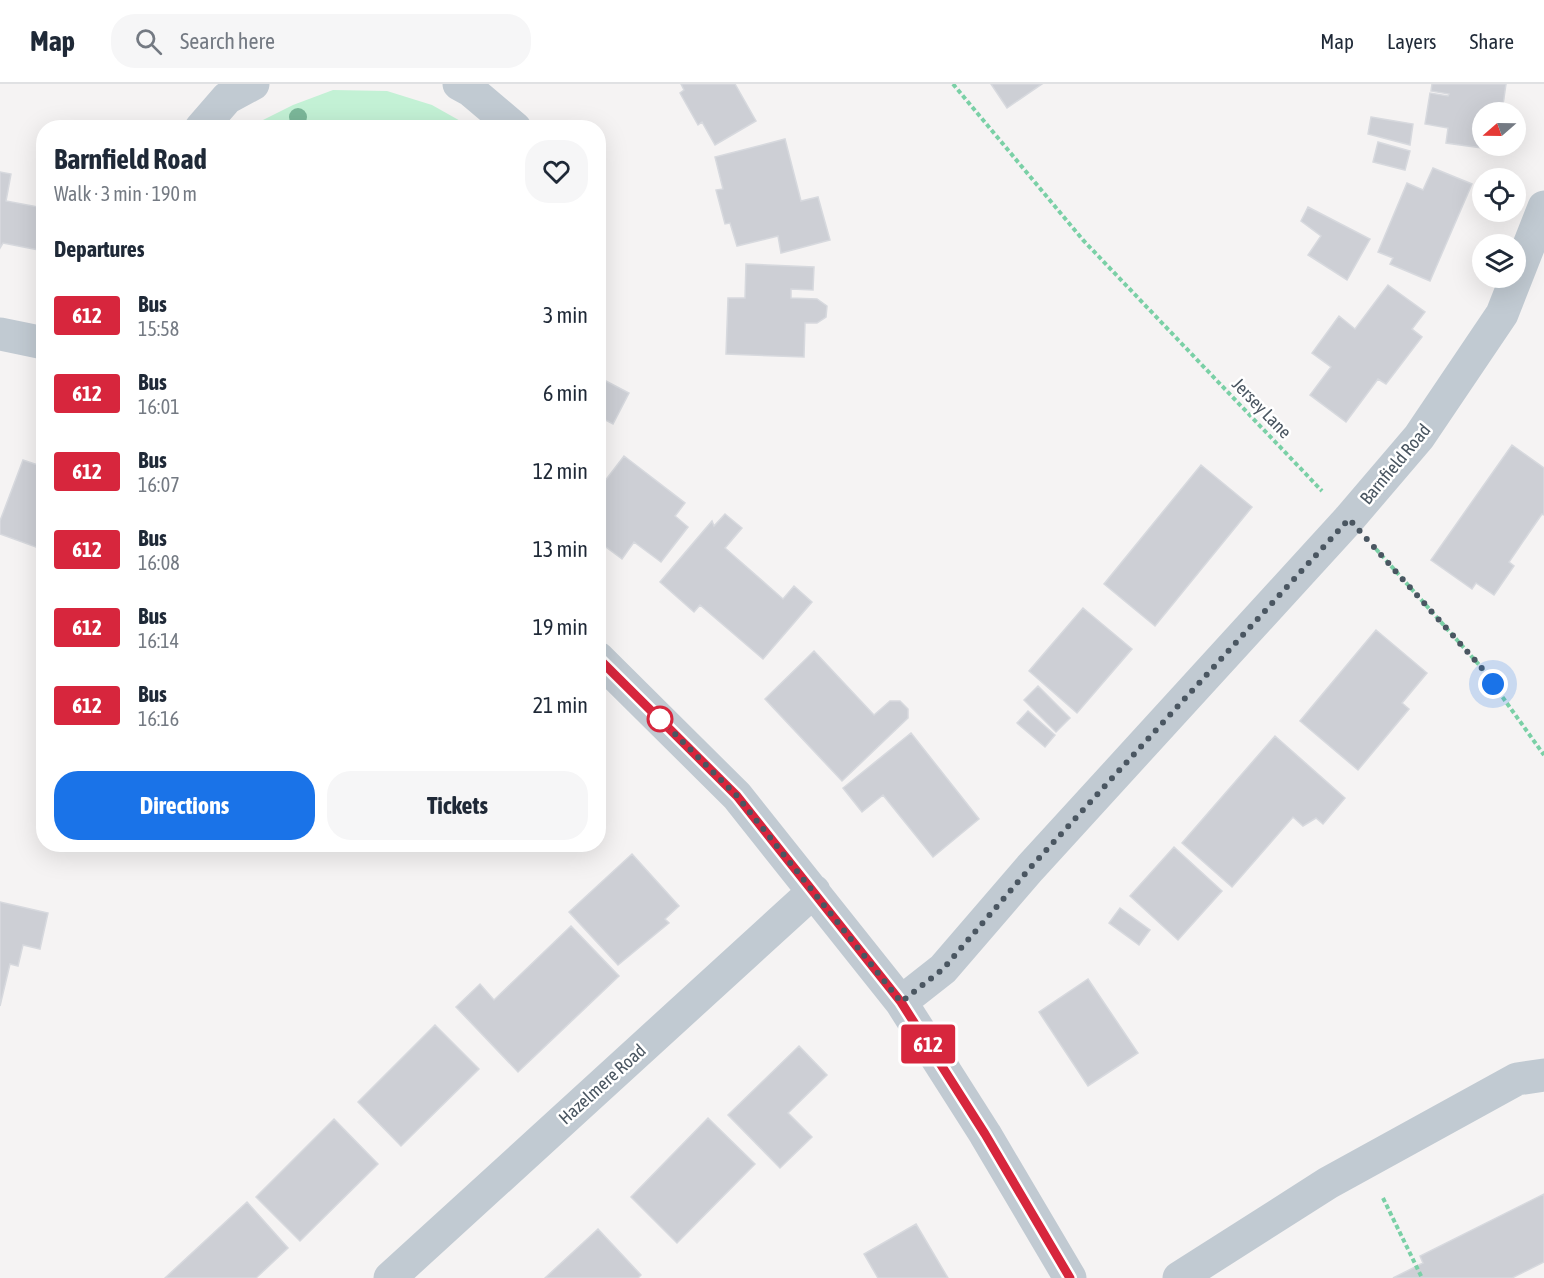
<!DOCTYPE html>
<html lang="en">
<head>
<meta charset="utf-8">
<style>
  :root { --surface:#fff; --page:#f6f6f7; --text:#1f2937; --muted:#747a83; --line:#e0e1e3; --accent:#1a73e8 }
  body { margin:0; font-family:"Asap Condensed",sans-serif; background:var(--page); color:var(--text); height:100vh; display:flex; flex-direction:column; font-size:22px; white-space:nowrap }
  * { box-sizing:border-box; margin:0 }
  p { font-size:20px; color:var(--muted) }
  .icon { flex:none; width:33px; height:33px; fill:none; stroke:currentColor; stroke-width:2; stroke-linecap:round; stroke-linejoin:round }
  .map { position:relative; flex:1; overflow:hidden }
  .drawer { position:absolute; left:36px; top:36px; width:570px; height:732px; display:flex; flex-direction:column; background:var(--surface); border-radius:24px; box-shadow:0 6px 24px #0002 }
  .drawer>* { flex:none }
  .badge { padding:0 12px; border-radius:4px; font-size:21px; line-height:39px }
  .needle { width:39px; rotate:250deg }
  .buttons { position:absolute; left:1472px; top:18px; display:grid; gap:12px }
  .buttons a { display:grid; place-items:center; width:54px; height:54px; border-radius:50%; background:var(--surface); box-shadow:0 6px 24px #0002; font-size:30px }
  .you { position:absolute; width:30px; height:30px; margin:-15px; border:4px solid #fff; border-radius:50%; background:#1a73e8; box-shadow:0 0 0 9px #1a73e833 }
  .map>.badge { position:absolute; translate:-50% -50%; box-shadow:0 0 0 3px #fff }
  h2 { padding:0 18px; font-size:22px; line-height:54px }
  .round { display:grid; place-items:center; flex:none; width:63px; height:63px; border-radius:24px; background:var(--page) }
  .head { display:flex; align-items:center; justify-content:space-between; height:102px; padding:0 18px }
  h1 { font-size:28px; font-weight:700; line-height:45px }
  .action { display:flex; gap:12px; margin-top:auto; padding:12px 18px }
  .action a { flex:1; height:69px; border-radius:24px; background:var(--accent); color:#fff; font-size:24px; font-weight:700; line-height:69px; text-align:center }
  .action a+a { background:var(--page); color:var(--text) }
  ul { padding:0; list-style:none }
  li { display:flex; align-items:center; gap:18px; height:78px; padding:0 18px }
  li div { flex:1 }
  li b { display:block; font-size:22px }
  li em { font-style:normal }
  li .badge { min-width:66px; font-weight:700; text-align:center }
  header { display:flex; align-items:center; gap:36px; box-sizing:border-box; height:84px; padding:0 30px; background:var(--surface); border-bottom:2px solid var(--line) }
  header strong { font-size:28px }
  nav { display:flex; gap:33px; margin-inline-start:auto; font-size:21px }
  .search { width:420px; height:54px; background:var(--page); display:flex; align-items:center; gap:15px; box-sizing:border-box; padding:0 21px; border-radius:24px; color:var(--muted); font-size:22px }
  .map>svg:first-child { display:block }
  .green { fill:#c3f1d5 }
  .building { fill:#cdcfd5; stroke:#d7d9de; stroke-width:1.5 }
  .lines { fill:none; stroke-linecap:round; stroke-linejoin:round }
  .path { stroke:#7ad0a6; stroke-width:4; stroke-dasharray:4.5 3; stroke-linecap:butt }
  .minor { stroke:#c1cad2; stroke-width:33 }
  .tree { fill:#7bb799 }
  .line-casing { stroke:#fff; stroke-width:14 }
  .line { stroke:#d7263d; stroke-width:9 }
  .walk { stroke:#4a5661; stroke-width:6; stroke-dasharray:0 10.8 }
  .stop-dot { fill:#fff; stroke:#d7263d; stroke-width:3 }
  .labels { text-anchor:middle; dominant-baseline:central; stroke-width:5; stroke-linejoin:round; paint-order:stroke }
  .street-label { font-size:18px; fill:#4a5661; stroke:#fff }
</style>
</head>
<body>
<header>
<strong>Map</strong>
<div class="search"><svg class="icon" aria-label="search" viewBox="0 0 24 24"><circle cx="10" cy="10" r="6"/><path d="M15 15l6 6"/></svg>Search here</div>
<nav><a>Map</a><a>Layers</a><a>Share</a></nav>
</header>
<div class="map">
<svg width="1544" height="1194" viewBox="0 0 1544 1194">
  <rect width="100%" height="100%" fill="#f5f3f3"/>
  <path class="green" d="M 333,6 L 387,7 L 432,21 L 471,43 L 249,43 L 293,21 Z"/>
  <path class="building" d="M 681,0 L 735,0 L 756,37 L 715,61 L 702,38 L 698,41 L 680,9 L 684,6 Z
    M 991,0 L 1042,0 L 1007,24 Z
    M 1432,0 L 1506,0 L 1502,28 L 1482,28 L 1482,62 L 1497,62 L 1496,66 L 1446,59 L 1448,44 L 1425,40 L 1430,9 L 1448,12 L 1449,10 L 1431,7 Z
    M 1371,33 L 1413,40 L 1410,61 L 1368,50 Z
    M 785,55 L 801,117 L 818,113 L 830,156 L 781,169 L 778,152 L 737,162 L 730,139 L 725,140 L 716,106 L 723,105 L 715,73 Z
    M 1378,58 L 1410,67 L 1405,86 L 1373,78 Z
    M 1433,84 L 1472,100 L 1430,197 L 1390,180 L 1393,174 L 1378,168 L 1407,99 L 1423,106 Z
    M 0,88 L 11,90 L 6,117 L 44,124 L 44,167 L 3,159 L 0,164 Z
    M 1308,123 L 1370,155 L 1347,196 L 1308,171 L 1321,152 L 1301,137 Z
    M 746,180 L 814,183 L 813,206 L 791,205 L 791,214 L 817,215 L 827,222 L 826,233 L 817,239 L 805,239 L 804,273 L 726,270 L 728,214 L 745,214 Z
    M 1388,201 L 1425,228 L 1412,245 L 1422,253 L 1386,300 L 1378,295 L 1346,338 L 1310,311 L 1331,283 L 1312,269 L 1339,232 L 1355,245 Z
    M 604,296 L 629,309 L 613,340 L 598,332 L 598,306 Z
    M 1512,361 L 1544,384 L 1544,431 L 1542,430 L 1509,478 L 1514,482 L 1494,511 L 1476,499 L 1472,505 L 1431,476 Z
    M 624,372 L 685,419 L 675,432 L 688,443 L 661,478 L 634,458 L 622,475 L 598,457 L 598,406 Z
    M 23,376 L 44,383 L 44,466 L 0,450 L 0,437 Z
    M 1201,381 L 1252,423 L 1155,542 L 1104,500 Z
    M 725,430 L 742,444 L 725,464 L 783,515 L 794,502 L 812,518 L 763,575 L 700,521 L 694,528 L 660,498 L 712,437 L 714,442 Z
    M 1083,524 L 1132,565 L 1077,629 L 1029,587 Z
    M 1376,546 L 1427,589 L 1402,619 L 1409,625 L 1358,686 L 1300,637 Z
    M 814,567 L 874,631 L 890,617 L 900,617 L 908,625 L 908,634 L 842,697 L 765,615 Z
    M 1038,602 L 1070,634 L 1056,648 L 1024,616 Z
    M 1028,627 L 1055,651 L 1045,663 L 1017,639 Z
    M 911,649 L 979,735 L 933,773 L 883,711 L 862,728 L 843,704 Z
    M 1275,652 L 1345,714 L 1323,740 L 1316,734 L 1303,742 L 1293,733 L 1232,803 L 1182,759 Z
    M 1174,763 L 1222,807 L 1178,856 L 1130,812 Z
    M 632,770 L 679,822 L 665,835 L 669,839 L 618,881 L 569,828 Z
    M 0,818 L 48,829 L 40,865 L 23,861 L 18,882 L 10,880 L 0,922 Z
    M 1120,824 L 1150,846 L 1139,861 L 1109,839 Z
    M 571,842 L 619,892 L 518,988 L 456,923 L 480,900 L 494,916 Z
    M 1088,895 L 1138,969 L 1088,1002 L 1039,928 Z
    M 435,941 L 479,985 L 401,1062 L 358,1018 Z
    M 799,962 L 827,991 L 788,1029 L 812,1053 L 780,1084 L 728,1031 Z
    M 708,1034 L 755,1080 L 677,1159 L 631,1113 Z
    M 334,1035 L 378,1080 L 300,1157 L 256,1113 Z
    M 1544,1110 L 1544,1178 L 1512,1194 L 1393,1194 L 1423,1179 L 1420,1172 Z
    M 247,1118 L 288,1164 L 256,1194 L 165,1194 Z
    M 916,1140 L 948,1194 L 878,1194 L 864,1170 Z
    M 598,1145 L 641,1191 L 638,1194 L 545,1194 Z"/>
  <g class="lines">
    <path class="path" d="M 953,0 L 1083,156 L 1322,407
      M 1376,465 L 1481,583 L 1544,671
      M 1383,1114 L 1422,1194"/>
    <path class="minor" d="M 459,0 L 470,6 L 515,44
      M 201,44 L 227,14 L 253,0
      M 0,250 L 44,259
      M 598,574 L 737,712 L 901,918 L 985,1050 L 1070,1194
      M 901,918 L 943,885 L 1030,784 L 1349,435 L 1419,353 L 1502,230 L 1544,123
      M 390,1194 L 814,807
      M 1179,1194 L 1328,1099 L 1517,995 L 1544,991"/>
  </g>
  <circle class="tree" cx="298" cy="33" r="9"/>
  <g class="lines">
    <g class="line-casing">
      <path id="line" d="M 598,574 L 737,712 L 901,918 L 985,1050 L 1070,1194"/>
    </g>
    <use href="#line" class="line"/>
    <path class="walk" d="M 660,635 L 737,712 L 901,918 L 943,885 L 1030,784 L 1349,435 L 1481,583 L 1493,600"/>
  </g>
  <circle class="stop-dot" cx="660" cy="635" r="12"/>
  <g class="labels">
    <g class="street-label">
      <text transform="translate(1262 324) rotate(46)">Jersey Lane</text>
      <text transform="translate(1395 380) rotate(-50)">Barnfield Road</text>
      <text transform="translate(602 1000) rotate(-42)">Hazelmere Road</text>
    </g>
  </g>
</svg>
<div class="buttons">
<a><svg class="needle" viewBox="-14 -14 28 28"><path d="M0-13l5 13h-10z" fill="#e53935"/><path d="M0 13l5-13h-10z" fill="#747a83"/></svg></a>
<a><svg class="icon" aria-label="locate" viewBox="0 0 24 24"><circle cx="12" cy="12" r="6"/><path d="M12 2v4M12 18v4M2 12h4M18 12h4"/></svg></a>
<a><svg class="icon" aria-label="layers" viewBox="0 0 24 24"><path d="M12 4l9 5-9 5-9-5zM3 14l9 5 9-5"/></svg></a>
</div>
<div class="you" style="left:1493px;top:600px"></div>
<b class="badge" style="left:928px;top:960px;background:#d7263d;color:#fff">612</b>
<section class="drawer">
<div class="head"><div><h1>Barnfield Road</h1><p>Walk · 3 min · 190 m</p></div><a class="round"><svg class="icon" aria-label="heart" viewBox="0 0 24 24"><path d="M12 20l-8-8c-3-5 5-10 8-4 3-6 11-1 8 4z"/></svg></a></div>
<h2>Departures</h2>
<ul>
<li><span class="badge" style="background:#d7263d;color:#fff">612</span><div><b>Bus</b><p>15:58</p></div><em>3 min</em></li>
<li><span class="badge" style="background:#d7263d;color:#fff">612</span><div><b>Bus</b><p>16:01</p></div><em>6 min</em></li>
<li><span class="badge" style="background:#d7263d;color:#fff">612</span><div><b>Bus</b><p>16:07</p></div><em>12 min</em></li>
<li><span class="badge" style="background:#d7263d;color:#fff">612</span><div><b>Bus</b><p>16:08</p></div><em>13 min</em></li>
<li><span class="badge" style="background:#d7263d;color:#fff">612</span><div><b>Bus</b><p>16:14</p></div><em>19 min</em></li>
<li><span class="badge" style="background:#d7263d;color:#fff">612</span><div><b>Bus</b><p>16:16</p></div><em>21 min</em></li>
</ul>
<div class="action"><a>Directions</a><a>Tickets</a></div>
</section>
</div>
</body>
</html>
